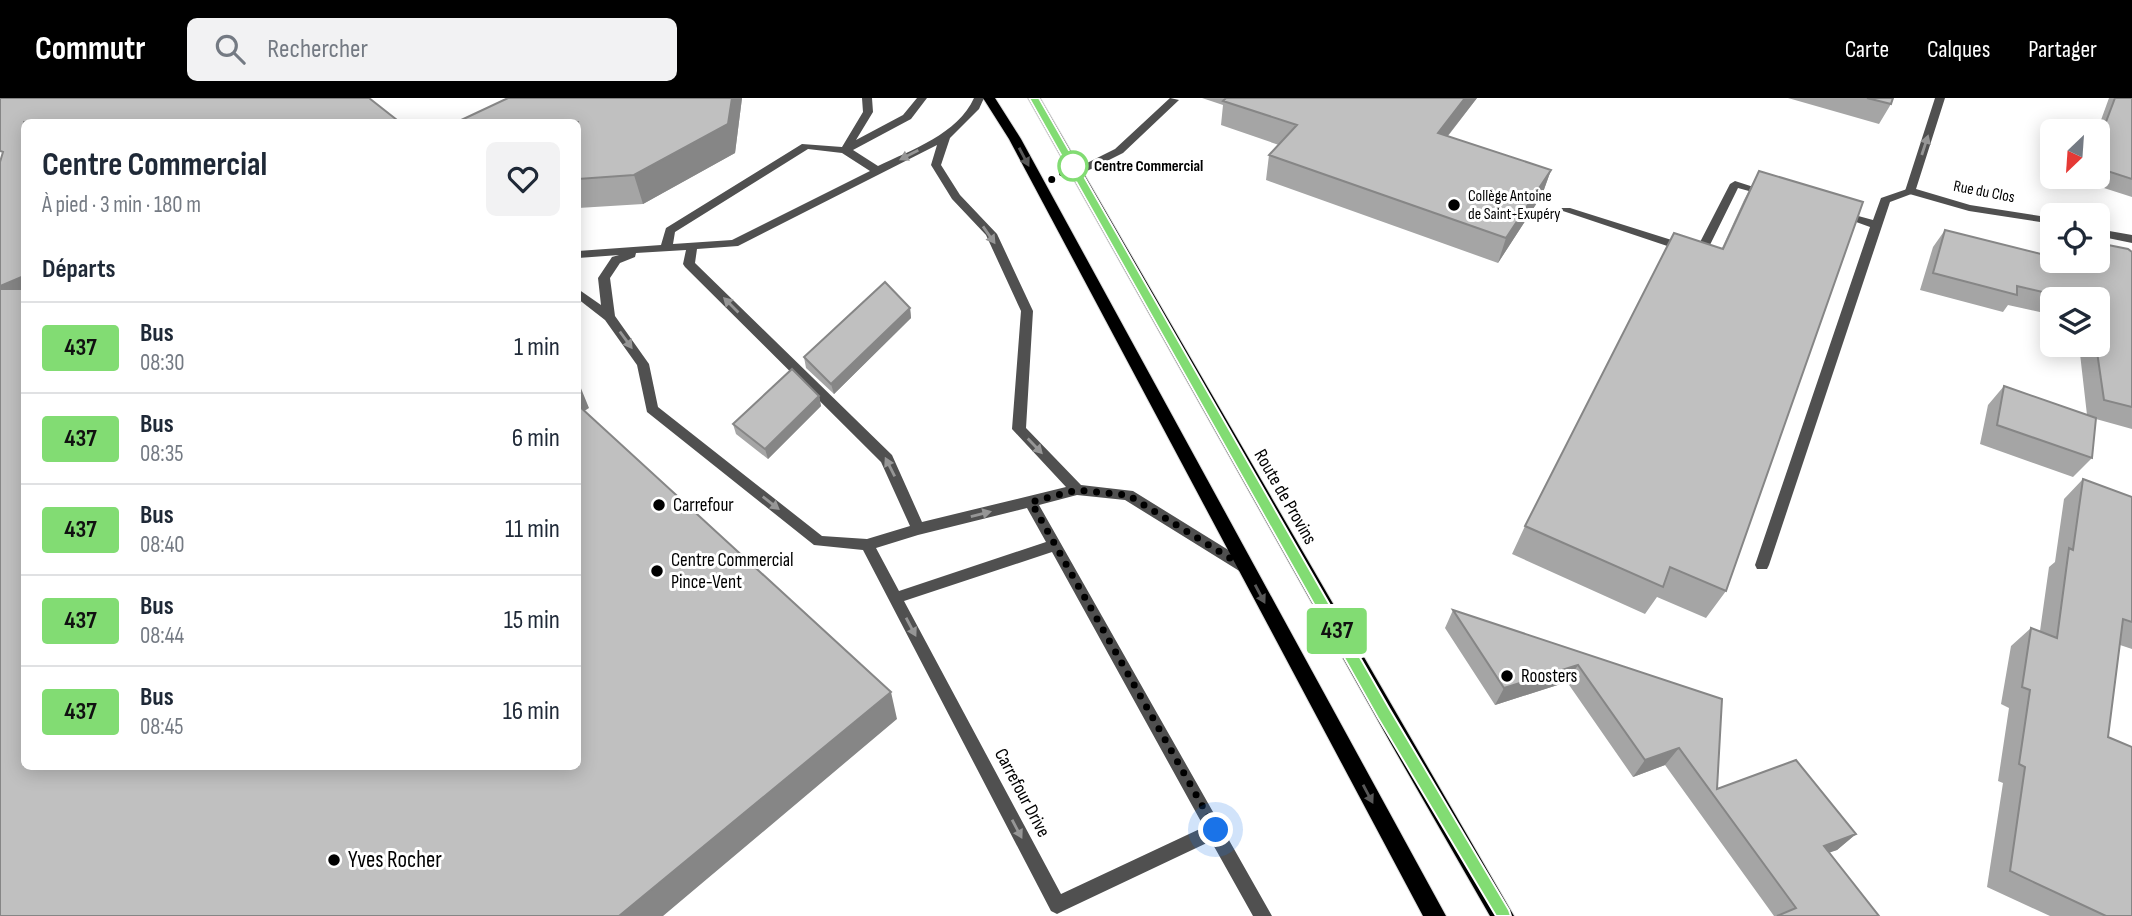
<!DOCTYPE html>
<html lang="fr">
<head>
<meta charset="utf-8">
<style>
  :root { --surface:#fff; --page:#f2f2f3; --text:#1f2937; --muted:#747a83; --line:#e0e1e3; --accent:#000 }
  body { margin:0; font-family:"Sofia Sans Condensed",sans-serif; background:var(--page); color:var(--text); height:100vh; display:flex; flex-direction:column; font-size:26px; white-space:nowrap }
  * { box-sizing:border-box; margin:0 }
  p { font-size:23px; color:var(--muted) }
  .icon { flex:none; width:38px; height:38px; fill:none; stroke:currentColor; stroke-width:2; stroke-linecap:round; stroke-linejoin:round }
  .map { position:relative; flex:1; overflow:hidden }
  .sheet { position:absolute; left:21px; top:21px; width:560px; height:651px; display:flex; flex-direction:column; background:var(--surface); border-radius:10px; box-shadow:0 4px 18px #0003 }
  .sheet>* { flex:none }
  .badge { padding:0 14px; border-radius:5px; font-size:24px; line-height:46px }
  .needle { width:46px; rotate:205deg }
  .controls { position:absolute; left:2040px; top:21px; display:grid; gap:14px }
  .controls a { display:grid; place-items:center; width:70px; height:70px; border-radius:10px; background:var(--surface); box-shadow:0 4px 18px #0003; font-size:35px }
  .you { position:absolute; width:35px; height:35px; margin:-18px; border:5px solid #fff; border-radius:50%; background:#1a73e8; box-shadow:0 0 0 10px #1a73e833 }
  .map>.badge { position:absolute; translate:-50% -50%; box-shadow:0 0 0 4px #fff }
  h2 { padding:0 21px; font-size:26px; line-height:63px }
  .round { display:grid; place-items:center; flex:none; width:74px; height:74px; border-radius:10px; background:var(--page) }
  .head { display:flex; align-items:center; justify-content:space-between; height:119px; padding:0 21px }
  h1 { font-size:33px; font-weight:700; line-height:52px }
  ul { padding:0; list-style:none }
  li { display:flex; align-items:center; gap:21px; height:91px; padding:0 21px; border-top:2px solid var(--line) }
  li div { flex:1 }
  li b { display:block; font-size:26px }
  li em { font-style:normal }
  li .badge { min-width:77px; font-weight:700; text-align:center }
  header { display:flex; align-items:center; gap:42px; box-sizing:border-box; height:98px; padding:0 35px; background:var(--accent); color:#fff }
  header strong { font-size:33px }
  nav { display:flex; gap:38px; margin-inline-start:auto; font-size:24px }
  .search { width:490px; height:63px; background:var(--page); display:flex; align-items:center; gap:18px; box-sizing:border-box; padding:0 24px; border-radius:10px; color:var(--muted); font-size:26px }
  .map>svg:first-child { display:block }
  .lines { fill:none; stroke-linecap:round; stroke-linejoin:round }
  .primary-casing { stroke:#dbdbdb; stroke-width:2 }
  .service { fill:#505050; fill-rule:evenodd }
  .minor { fill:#505050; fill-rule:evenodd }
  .primary { fill:#000; fill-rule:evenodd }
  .wall { fill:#a5a5a5 }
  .shaded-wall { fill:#868686 }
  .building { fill:#c0c0c0; stroke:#868686; stroke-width:2 }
  .oneway { fill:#969696 }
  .oneway2 { fill:#595959 }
  .line { fill:#82dc73; stroke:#fff; stroke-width:2 }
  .walk { stroke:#000; stroke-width:7; stroke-dasharray:0 12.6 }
  .stop-dot { fill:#fff; stroke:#82dc73; stroke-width:3.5 }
  .poi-dot { fill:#000; stroke:#fff; stroke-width:2.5 }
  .labels { text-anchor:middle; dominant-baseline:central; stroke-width:6; stroke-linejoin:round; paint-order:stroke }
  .far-stop-label { font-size:16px; font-weight:bold; fill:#000; stroke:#fff; text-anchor:start }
  .far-street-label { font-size:16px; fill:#000; stroke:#fff }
  .far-poi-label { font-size:16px; fill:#000; stroke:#fff; text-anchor:start }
  .street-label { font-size:19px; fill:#000; stroke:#fff }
  .poi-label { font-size:19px; fill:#000; stroke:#fff; text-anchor:start }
  .near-poi-label { font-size:23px; fill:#000; stroke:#fff; text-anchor:start }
</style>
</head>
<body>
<header>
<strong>Commutr</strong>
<div class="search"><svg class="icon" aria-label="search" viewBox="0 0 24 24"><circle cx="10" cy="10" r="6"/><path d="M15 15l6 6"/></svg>Rechercher</div>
<nav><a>Carte</a><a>Calques</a><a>Partager</a></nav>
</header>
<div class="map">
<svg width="2132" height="818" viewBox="0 0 2132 818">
  <rect width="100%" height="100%" fill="#fff"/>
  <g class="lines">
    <g class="primary-casing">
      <path id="primary" d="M 983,0 L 995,0 L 1021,41 L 1446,818 L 1423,818 L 1009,41 Z
        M 1028,0 L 1040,0 L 1514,818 L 1490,818 L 1390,644 Z"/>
    </g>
    <path class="service" d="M 862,0 L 872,0 L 873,14 L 856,42 L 903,17 L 917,0 L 927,0 L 911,21 L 853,52 L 878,68 C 911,52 958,36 974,0 L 984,0 L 979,11 L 950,40 L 941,67 L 960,97 L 997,136 L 1033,213 L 1026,330 L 1081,387 L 1133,393 L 1251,466 L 1253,470 L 1251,474 L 1241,474 L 1125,402 L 1077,397 L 1039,407 L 1272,818 L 1253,818 L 1211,743 L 1063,813 L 1057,816 L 1051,813 L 863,452 L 814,447 L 647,314 L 637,267 L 605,222 L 578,201 L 578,191 L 601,207 L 598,180 L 612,159 L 619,157 L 578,160 L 578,153 L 661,147 L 666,130 L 802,46 L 842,49 L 863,14 ZM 937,47 L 931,67 L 952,101 L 986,137 L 1021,213 L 1012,331 L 1066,389 L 922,424 L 892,357 L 695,165 L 697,151 L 738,148 ZM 808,51 L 842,55 L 870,73 L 732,142 L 673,146 L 675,134 ZM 686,152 L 683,166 L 685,169 L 881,364 L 910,428 L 867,441 L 822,438 L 658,309 L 649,266 L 615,218 L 610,180 L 620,165 L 635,159 L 636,155 ZM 1027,410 L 1046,444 L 899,493 L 876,450 L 918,437 ZM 1052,454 L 1204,729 L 1061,796 L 904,503 Z
      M 1170,0 L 1179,2 L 1123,55 L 1081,76 L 1073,76 L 1073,72 L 1115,51 Z
      M 1735,83 L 1772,95 L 1767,98 L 1738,90 L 1706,155 L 1700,159 L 1560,112 L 1562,110 L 1570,110 L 1697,150 L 1730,86 Z
      M 1910,90 L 1915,93 L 1914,95 L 1890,104 L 1769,467 L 1767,471 L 1757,471 L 1755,467 L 1870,129 L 1834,116 L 1840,113 L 1873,122 L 1881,100 Z"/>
    <path class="minor" d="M 1935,0 L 1945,0 L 1916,91 L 1970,107 L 2053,120 L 2053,126 L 1969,113 L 1906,95 L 1905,93 Z
      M 2098,131 L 2132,137 L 2132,145 L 2098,138 Z"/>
    <use href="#primary" class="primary"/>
  </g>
  <path class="wall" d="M 508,0 L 742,0 L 735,55 L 643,106 L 578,110 L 578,24 Z
    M 1202,0 L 1477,0 L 1448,38 L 1551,72 L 1542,97 L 1498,165 L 1266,82 L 1269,57 L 1279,47 L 1221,27 L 1223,7 Z
    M 1788,0 L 1893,0 L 1891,6 L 1879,26 Z
    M 2109,0 L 2132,0 L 2132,99 L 2079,82 L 2080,79 L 2098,79 L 2098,33 L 2097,33 Z
    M 1759,73 L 1726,493 L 1706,520 L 1657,499 L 1645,516 L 1512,456 L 1525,428 L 1722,150 L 1744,102 Z
    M 1945,132 L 2079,165 L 2079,163 L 2098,163 L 2132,154 L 2132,331 L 2096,321 L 2092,360 L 2073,379 L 1980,346 L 1988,307 L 2004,288 L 2087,317 L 2079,247 L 2098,247 L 2098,201 L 2053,201 L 2053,217 L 2008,207 L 2003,214 L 1920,192 L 1933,149 Z
    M 910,210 L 911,220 L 834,296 L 806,270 L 804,259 Z
    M 819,298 L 821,308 L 768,361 L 736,336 L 733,326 Z
    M 2083,381 L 2132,399 L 2132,551 L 2120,547 L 2108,639 L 2132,818 L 2050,818 L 1987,789 L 2003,685 L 1998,683 L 2009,610 L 2001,606 L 2011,548 L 2031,530 L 2040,533 L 2049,469 L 2055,464 L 2064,401 Z
    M 1453,512 L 1722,601 L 1717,691 L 1856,736 L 1837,752 L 1829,754 L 1879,818 L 1774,818 L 1665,667 L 1633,679 L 1567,584 L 1495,607 L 1445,530 Z"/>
  <path class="shaded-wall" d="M 732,0 L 742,0 L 735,55 L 643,106 L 634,77 Z
    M 1465,0 L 1477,0 L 1431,59 L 1438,35 Z
    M 1551,72 L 1542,97 L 1498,165 L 1506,140 Z
    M 0,167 L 24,178 L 24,220 L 0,206 Z
    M 910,210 L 911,220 L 834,296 L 831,286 Z
    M 578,283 L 589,310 L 578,317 Z
    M 819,298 L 821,308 L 768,361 L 765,351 Z
    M 1578,567 L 1567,584 L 1495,607 L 1504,590 Z
    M 891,594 L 897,621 L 663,818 L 619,818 Z
    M 1679,650 L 1665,667 L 1633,679 L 1645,662 Z
    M 1856,736 L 1837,752 L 1806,763 L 1824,748 Z"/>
  <path class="building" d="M 0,0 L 369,0 L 397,22 L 389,24 L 24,24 L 24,178 L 0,188 L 0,64 L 3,54 L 0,53 Z
    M 508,0 L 732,0 L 728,26 L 634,77 L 578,81 L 578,24 L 457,24 Z
    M 1226,0 L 1465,0 L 1438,35 L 1551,72 L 1506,140 L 1269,57 L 1297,27 L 1223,3 Z
    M 1867,0 L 1893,0 L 1891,6 Z
    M 2115,0 L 2132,0 L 2132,81 L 2098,70 L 2098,45 Z
    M 1759,73 L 1863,104 L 1726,493 L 1670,469 L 1663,489 L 1525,428 L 1674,135 L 1723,151 Z
    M 1945,132 L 2053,159 L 2053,163 L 2069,163 L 2098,170 L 2096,163 L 2098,163 L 2098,145 L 2128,151 L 2132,154 L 2132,309 L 2104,302 L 2096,247 L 2098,247 L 2098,201 L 2072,201 L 2017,188 L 2017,197 L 1933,175 Z
    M 885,184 L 910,210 L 831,286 L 804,259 Z
    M 0,191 L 24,191 L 24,668 L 578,668 L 578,307 L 891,594 L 619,818 L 0,818 Z
    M 792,271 L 819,298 L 765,351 L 733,326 Z
    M 2004,288 L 2096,320 L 2092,360 L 1997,327 Z
    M 2083,381 L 2132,399 L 2132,524 L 2123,521 L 2108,639 L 2132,649 L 2132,818 L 2106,818 L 2010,773 L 2025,669 L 2019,666 L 2030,592 L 2022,589 L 2031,530 L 2057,540 L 2069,450 L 2073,452 Z
    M 1453,512 L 1722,601 L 1717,691 L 1796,662 L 1856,736 L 1824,748 L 1879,818 L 1777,818 L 1796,810 L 1679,650 L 1645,662 L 1578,567 L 1504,590 Z"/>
  <defs><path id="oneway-solid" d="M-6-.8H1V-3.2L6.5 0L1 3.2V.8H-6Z" transform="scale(1.75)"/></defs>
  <g class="oneway">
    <use href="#oneway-solid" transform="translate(1925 47) rotate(-72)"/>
    <use href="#oneway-solid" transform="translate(909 57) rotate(153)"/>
    <use href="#oneway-solid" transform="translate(989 137) rotate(55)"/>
    <use href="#oneway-solid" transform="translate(731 207) rotate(-135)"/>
    <use href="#oneway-solid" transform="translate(626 242) rotate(54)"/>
    <use href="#oneway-solid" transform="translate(1035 348) rotate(46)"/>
    <use href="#oneway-solid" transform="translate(890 369) rotate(-117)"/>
    <use href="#oneway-solid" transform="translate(771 405) rotate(38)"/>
    <use href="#oneway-solid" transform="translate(981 416) rotate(-14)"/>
    <use href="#oneway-solid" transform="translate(911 529) rotate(62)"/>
    <use href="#oneway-solid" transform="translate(1017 731) rotate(62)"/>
  </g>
  <g class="oneway2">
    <use href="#oneway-solid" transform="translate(1024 59) rotate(62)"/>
    <use href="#oneway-solid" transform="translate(1260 496) rotate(62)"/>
    <use href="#oneway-solid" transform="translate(1368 696) rotate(62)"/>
  </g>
  <path class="line" d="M 1029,0 L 1039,0 L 1389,610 L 1509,812 L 1511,818 L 1496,818 L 1378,620 Z"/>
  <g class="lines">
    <path class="walk" d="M 1073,68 L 1040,89 L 1246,470 L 1128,397 L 1077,392 L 1031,404 L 1216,732"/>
  </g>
  <circle class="stop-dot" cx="1073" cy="68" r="14"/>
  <g class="poi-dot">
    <circle cx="1454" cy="107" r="7"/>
    <circle cx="659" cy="407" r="7"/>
    <circle cx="657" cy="473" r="7"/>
    <circle cx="1507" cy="578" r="7"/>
    <circle cx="334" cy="762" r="7"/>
  </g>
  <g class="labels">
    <g class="far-stop-label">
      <text x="1094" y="68">Centre Commercial</text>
    </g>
    <g class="far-street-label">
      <text transform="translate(1984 94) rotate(11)">Rue du Clos</text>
    </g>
    <g class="far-poi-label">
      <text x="1468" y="98">Collège Antoine<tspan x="1468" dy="18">de Saint-Exupéry</tspan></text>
    </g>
    <g class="street-label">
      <text transform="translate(1285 399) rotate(60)">Route de Provins</text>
      <text transform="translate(1022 695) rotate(62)">Carrefour Drive</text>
    </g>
    <g class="poi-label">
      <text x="673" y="407">Carrefour</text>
      <text x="671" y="462">Centre Commercial<tspan x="671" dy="22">Pince-Vent</tspan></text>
      <text x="1521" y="578">Roosters</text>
    </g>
    <g class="near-poi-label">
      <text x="348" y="762">Yves Rocher</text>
    </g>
  </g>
</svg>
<div class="controls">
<a><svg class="needle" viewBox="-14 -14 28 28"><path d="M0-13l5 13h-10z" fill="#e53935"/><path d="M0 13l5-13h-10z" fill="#747a83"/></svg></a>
<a><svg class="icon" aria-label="locate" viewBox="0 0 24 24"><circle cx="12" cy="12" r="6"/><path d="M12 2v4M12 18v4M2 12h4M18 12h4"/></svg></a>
<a><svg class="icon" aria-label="layers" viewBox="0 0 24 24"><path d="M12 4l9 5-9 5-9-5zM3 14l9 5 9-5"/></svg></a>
</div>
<div class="you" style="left:1216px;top:732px"></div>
<b class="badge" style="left:1337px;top:533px;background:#82dc73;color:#111">437</b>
<section class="sheet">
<div class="head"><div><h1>Centre Commercial</h1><p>À pied · 3 min · 180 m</p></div><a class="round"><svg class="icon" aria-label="heart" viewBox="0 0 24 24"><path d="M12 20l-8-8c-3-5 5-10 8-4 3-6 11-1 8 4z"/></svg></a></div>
<h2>Départs</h2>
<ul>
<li><span class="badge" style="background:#82dc73;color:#111">437</span><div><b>Bus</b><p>08:30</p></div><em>1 min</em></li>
<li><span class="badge" style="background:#82dc73;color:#111">437</span><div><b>Bus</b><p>08:35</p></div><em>6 min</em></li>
<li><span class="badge" style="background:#82dc73;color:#111">437</span><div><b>Bus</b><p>08:40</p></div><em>11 min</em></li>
<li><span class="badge" style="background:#82dc73;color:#111">437</span><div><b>Bus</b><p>08:44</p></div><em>15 min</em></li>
<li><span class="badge" style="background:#82dc73;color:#111">437</span><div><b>Bus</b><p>08:45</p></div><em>16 min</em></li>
</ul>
</section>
</div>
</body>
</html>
